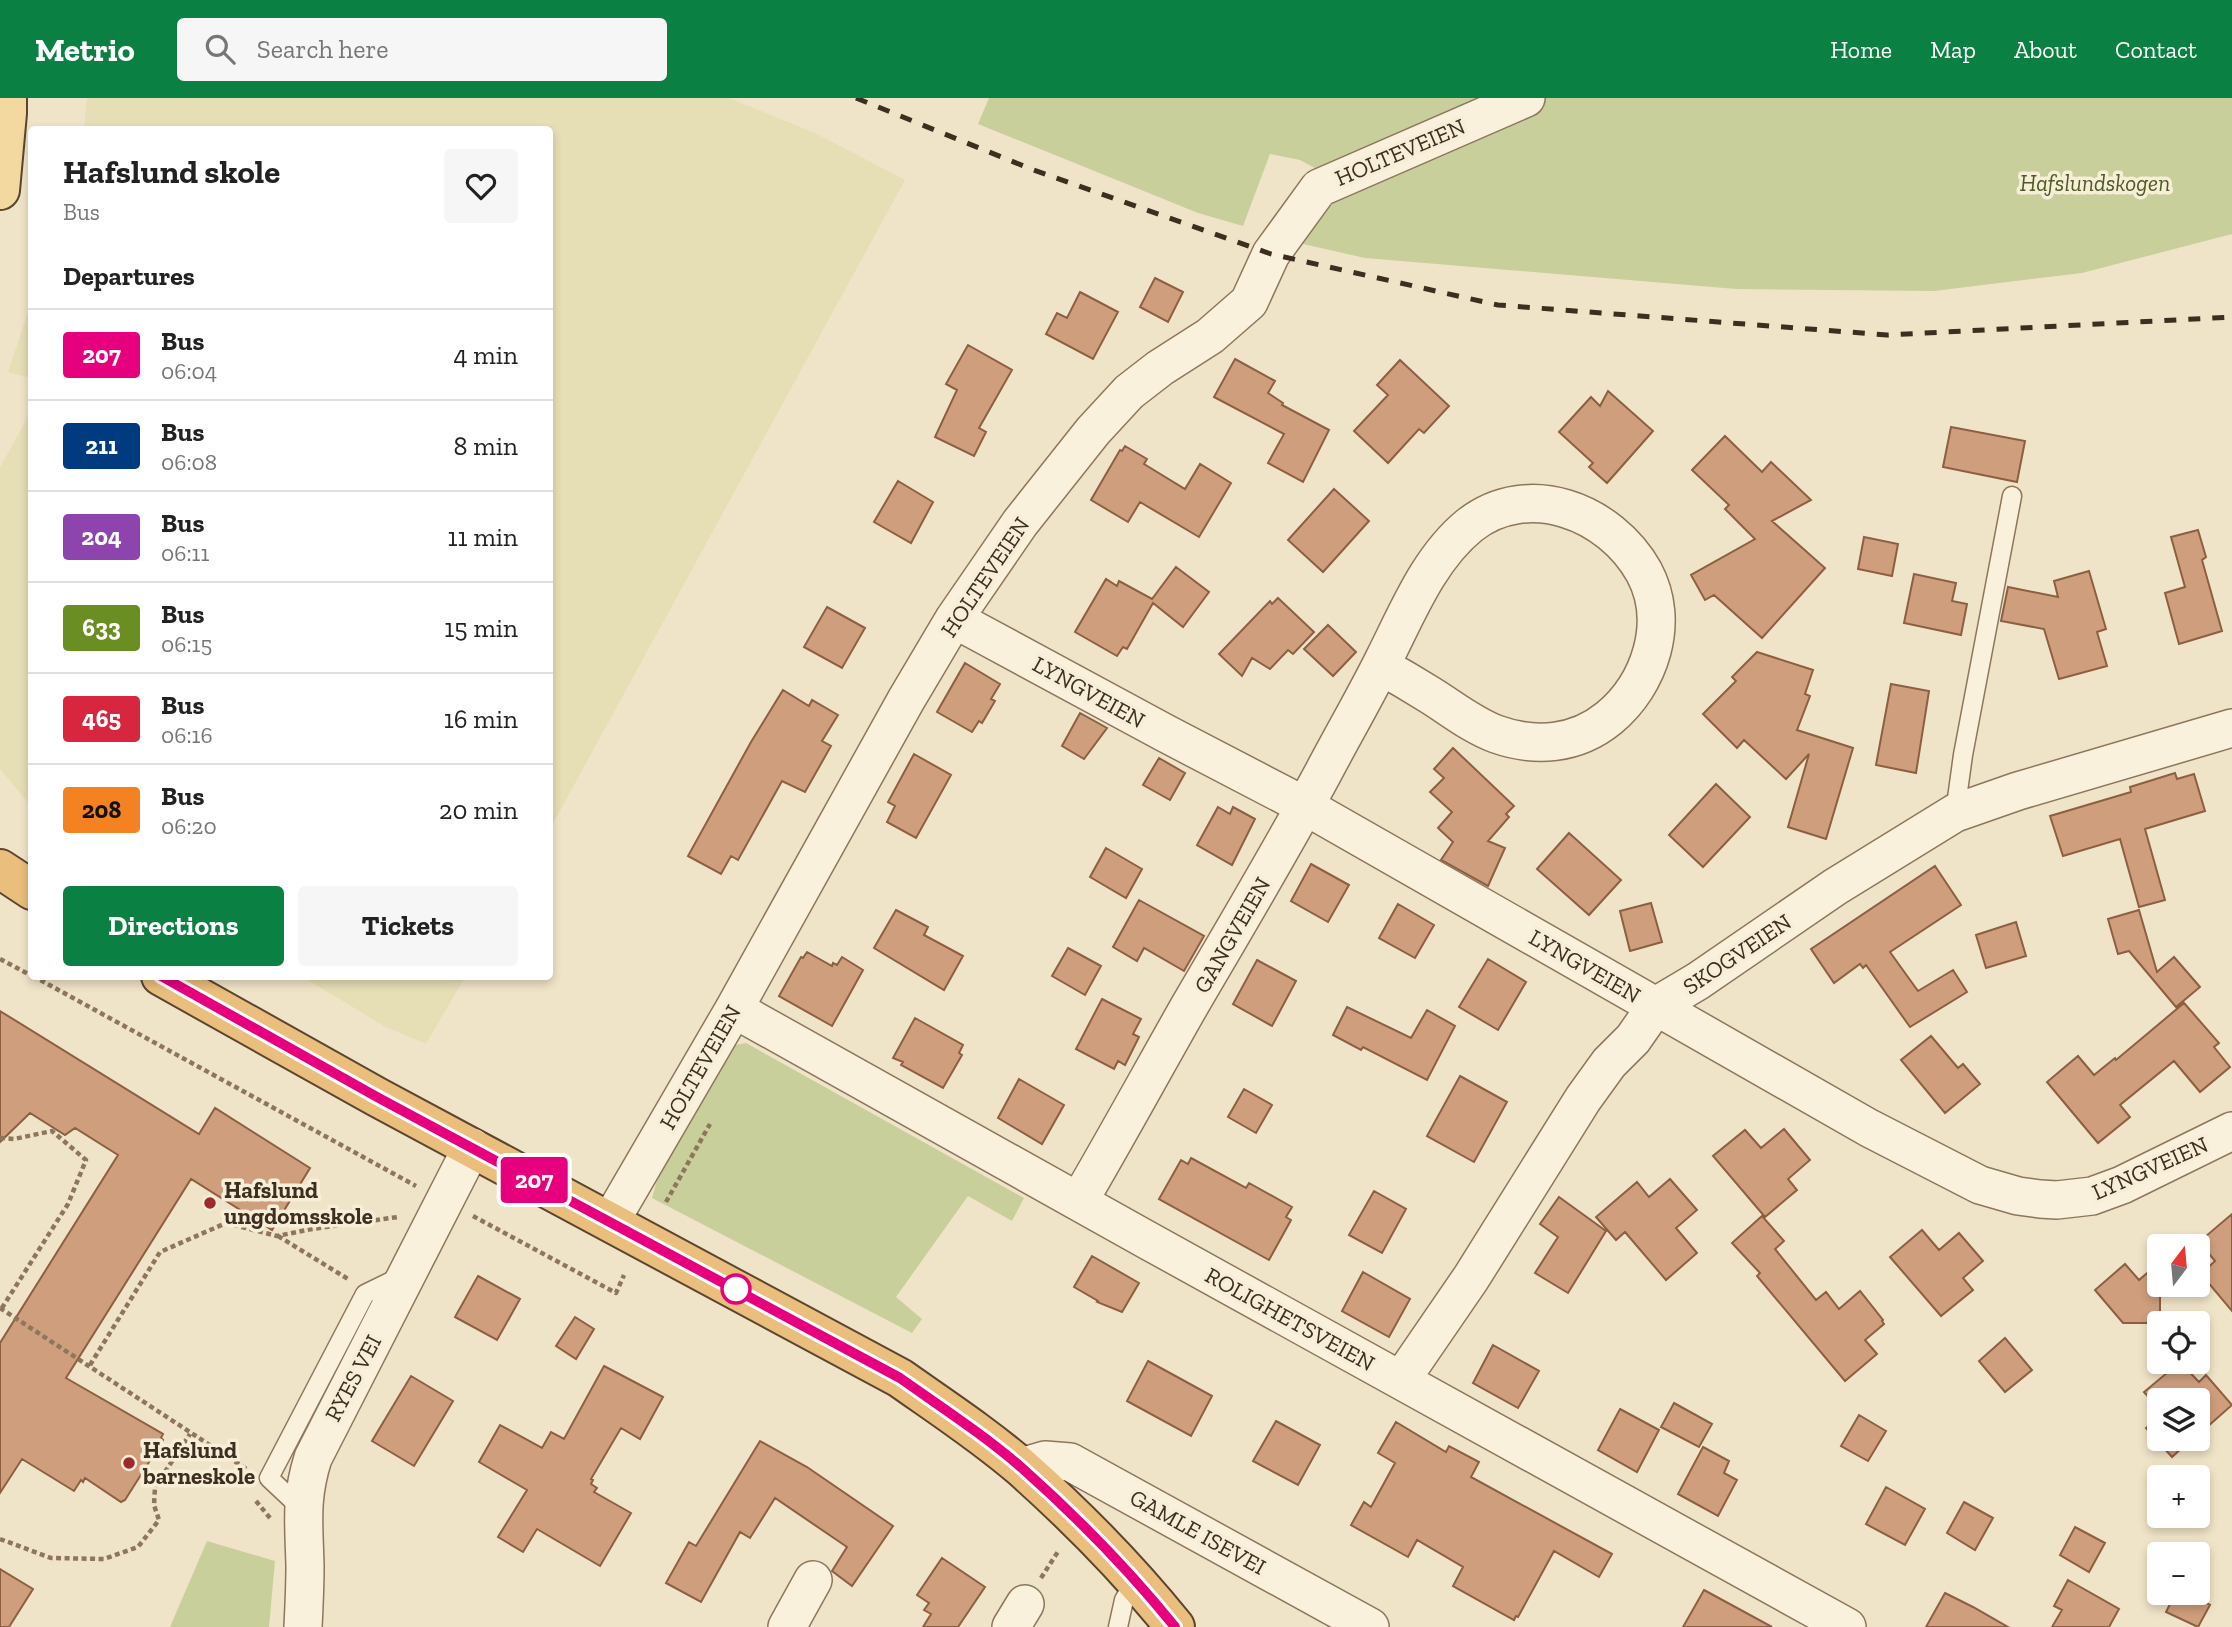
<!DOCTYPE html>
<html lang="en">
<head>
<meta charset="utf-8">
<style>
  :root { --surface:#fff; --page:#f6f6f6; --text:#222; --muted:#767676; --line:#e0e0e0; --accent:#0b8043 }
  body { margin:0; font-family:"Zilla Slab",serif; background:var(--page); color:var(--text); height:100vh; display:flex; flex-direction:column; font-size:26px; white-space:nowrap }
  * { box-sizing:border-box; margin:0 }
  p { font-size:23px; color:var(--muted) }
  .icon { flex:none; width:38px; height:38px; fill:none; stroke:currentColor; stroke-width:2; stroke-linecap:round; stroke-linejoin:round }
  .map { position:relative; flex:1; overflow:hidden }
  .drawer { position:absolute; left:28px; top:28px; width:525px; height:854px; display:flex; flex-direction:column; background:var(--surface); border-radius:7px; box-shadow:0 4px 10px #0003 }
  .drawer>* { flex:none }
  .badge { padding:0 14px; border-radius:5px; font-size:24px; line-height:46px }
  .needle { width:46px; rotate:16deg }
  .controls { position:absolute; left:2147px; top:1136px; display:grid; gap:14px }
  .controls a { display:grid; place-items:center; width:63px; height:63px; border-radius:7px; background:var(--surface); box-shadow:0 4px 10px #0003; font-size:35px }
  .map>.badge { position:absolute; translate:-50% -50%; box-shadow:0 0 0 4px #fff }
  h2 { padding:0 35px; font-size:26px; line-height:63px }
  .round { display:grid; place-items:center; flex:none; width:74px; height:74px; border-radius:7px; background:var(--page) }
  .head { display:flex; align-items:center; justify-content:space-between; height:119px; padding:0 35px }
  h1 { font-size:33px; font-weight:700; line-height:52px }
  .primary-button { display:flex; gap:14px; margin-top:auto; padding:14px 35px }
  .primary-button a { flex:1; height:80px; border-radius:7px; background:var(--accent); color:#fff; font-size:28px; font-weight:700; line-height:80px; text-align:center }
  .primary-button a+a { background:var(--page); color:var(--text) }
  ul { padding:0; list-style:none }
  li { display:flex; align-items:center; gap:21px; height:91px; padding:0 35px; border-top:2px solid var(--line) }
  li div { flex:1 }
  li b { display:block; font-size:26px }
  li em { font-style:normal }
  li .badge { min-width:77px; font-weight:700; text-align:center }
  header { display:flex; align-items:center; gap:42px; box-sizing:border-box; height:98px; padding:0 35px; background:var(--accent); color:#fff }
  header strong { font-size:33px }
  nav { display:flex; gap:38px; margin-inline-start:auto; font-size:24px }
  .search { width:490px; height:63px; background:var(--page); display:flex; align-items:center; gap:18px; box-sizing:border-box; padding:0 24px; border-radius:7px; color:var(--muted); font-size:26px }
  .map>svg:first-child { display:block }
  .farmland { fill:#e6deb5 }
  .green { fill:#c9cf9b }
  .building { fill:#cf9f7d; stroke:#8d5f41; stroke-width:2 }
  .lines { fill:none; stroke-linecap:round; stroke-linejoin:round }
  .service-casing { stroke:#8d765c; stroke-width:21 }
  .minor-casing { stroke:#8d765c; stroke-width:40 }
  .primary-casing { stroke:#5b4430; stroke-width:42 }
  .trunk-casing { stroke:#5b4430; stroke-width:42 }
  .path { stroke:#8d765c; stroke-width:4.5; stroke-dasharray:5 3.5; stroke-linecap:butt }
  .service { stroke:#faf1dc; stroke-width:18 }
  .minor { stroke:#faf1dc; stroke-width:37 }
  .primary { stroke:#f3d9a0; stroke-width:38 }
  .trunk { stroke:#eabe7c; stroke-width:38 }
  .rail { stroke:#3d2e20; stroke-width:5; stroke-dasharray:12 12; stroke-linecap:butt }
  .line-casing { stroke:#fff; stroke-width:16 }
  .line { stroke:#e6007e; stroke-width:10 }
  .poi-dot { fill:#9e2a2b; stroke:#f7eed8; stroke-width:2.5 }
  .stop-dot { fill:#fff; stroke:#e6007e; stroke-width:3.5 }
  .labels { text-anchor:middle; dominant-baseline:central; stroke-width:7; stroke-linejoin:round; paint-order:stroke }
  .street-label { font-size:23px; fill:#3d2e20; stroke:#f7eed8 }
  .park-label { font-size:23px; font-style:italic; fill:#4d5a26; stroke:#f7eed8 }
  .poi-label { font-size:23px; font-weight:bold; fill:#3d2e20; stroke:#f7eed8; text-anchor:start }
</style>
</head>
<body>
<header>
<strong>Metrio</strong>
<div class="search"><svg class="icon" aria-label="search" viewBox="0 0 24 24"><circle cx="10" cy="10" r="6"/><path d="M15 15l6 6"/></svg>Search here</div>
<nav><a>Home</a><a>Map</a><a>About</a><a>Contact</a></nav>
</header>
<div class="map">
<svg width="2232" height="1529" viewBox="0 0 2232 1529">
  <rect width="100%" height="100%" fill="#f0e4c8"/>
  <path class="farmland" d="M 87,0 L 729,0 L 815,35 L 905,82 L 550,731 L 550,32 L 84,31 Z
    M 31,205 L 32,280 L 31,280 L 8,274 Z
    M 31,305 L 32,708 L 31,708 L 0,671 L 0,370 L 25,324 Z
    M 303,879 L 465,879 L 426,946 L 384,928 Z"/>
  <path class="green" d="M 989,0 L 2232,0 L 2232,136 L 2082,175 L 1934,193 L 1736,191 L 1365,160 L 1294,144 L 1346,87 L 1300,62 L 1270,56 L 1243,128 L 1198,115 L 978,26 Z
    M 746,945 L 1024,1100 L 1012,1123 L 968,1098 L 896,1199 L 922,1221 L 912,1235 L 652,1100 L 662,1064 L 730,948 Z
    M 207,1443 L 275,1463 L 269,1529 L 170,1529 Z"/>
  <path class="building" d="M 1155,180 L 1183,194 L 1168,224 L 1140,209 Z
    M 1080,194 L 1118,214 L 1093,261 L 1046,236 L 1057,215 L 1067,220 Z
    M 968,247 L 1012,272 L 979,330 L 986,334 L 974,358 L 935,339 L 957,292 L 946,286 Z
    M 1235,261 L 1275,283 L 1268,295 L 1283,305 L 1282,307 L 1329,332 L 1303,384 L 1268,365 L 1284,336 L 1214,299 Z
    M 1400,262 L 1449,308 L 1424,335 L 1419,331 L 1388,365 L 1354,333 L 1388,297 L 1377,287 Z
    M 1608,293 L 1653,333 L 1607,385 L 1589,369 L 1593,365 L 1559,334 L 1591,299 L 1600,308 Z
    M 1951,329 L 2025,343 L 2017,384 L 1943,369 Z
    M 1725,338 L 1762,374 L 1771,364 L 1811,402 L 1772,423 L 1825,470 L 1762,540 L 1714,497 L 1705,502 L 1691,477 L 1755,441 L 1725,411 L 1729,407 L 1692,372 Z
    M 1125,348 L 1147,361 L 1144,366 L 1185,391 L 1200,366 L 1231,385 L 1199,439 L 1140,404 L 1128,424 L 1091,402 L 1120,352 L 1122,353 Z
    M 898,383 L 933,404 L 911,445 L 874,424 Z
    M 1334,391 L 1369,423 L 1323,474 L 1288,442 Z
    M 2198,432 L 2206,459 L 2202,462 L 2222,533 L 2179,546 L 2165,495 L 2185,489 L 2171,439 Z
    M 1864,439 L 1898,446 L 1892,478 L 1858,471 Z
    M 1176,469 L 1209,494 L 1183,529 L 1153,505 L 1127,551 L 1123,549 L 1117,558 L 1075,534 L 1106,481 L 1117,488 L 1119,483 L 1152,501 Z
    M 2089,473 L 2106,531 L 2097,534 L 2107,568 L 2059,581 L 2044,531 L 2001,523 L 2008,489 L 2058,499 L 2054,483 Z
    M 1914,476 L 1956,485 L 1952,503 L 1967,506 L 1961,537 L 1904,525 Z
    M 1278,500 L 1314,534 L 1293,556 L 1288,552 L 1270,571 L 1252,560 L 1242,578 L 1219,556 L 1270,503 L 1272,506 Z
    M 827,509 L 865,530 L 842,570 L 804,549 Z
    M 1328,527 L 1356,554 L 1333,578 L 1304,551 Z
    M 1757,554 L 1813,572 L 1805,596 L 1810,598 L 1797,632 L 1853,650 L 1826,741 L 1788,729 L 1809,656 L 1786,681 L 1744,642 L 1737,650 L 1703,616 L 1736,583 L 1732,579 Z
    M 965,565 L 1000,586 L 991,601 L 995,603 L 982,625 L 979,623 L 972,634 L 937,614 Z
    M 1891,586 L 1929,593 L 1916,675 L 1876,667 Z
    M 783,592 L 809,608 L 812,602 L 838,617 L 822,643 L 831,648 L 805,694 L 782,683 L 738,762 L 731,758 L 721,776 L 688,758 L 751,644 Z
    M 1080,615 L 1107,630 L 1084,661 L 1062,648 Z
    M 1453,650 L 1514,708 L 1506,716 L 1509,719 L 1488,743 L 1505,750 L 1488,788 L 1441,762 L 1453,744 L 1438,730 L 1452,714 L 1430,694 L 1444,680 L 1434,671 Z
    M 914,656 L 951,677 L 916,740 L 887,724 L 895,708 L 888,704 Z
    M 1159,660 L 1185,675 L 1170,702 L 1143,687 Z
    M 2175,675 L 2177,681 L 2194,676 L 2205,713 L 2145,731 L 2165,802 L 2139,809 L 2120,741 L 2063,758 L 2050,718 L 2131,694 L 2130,689 Z
    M 1716,686 L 1750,719 L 1703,769 L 1669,737 Z
    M 1218,709 L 1230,716 L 1233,709 L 1255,721 L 1232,767 L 1197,747 Z
    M 1569,735 L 1621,782 L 1589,817 L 1537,771 Z
    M 1106,750 L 1142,771 L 1126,800 L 1090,779 Z
    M 1311,766 L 1349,787 L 1328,824 L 1291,803 Z
    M 1935,768 L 1961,807 L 1890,854 L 1918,893 L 1953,872 L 1967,894 L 1910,929 L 1866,867 L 1863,870 L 1860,866 L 1834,885 L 1811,851 Z
    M 1139,802 L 1204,838 L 1184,873 L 1144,850 L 1137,863 L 1113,849 Z
    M 1651,805 L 1662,844 L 1630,853 L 1620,813 Z
    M 1398,806 L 1434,827 L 1415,860 L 1379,840 Z
    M 896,812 L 928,829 L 924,837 L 963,858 L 944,892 L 874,850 Z
    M 2139,812 L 2157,874 L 2174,859 L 2200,889 L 2176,909 L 2129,853 L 2118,856 L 2108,821 Z
    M 2016,824 L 2026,858 L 1986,870 L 1976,837 Z
    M 1068,850 L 1101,868 L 1085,897 L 1052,878 Z
    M 807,854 L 832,868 L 833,865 L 837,867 L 842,859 L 863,872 L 832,928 L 779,898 L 801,859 L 803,860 Z
    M 1488,861 L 1526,884 L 1498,932 L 1459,909 Z
    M 1257,862 L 1296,883 L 1272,928 L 1233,906 Z
    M 1102,901 L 1141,921 L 1133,936 L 1139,939 L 1125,967 L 1118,963 L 1114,971 L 1076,951 Z
    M 2184,905 L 2219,945 L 2214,949 L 2230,969 L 2200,994 L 2174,963 L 2120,1007 L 2130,1019 L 2098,1045 L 2047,984 L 2078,958 L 2094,977 L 2115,960 L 2116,962 Z
    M 1347,909 L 1411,940 L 1427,912 L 1455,928 L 1427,982 L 1363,949 L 1361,952 L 1333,937 Z
    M 0,913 L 199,1036 L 215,1010 L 310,1070 L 272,1132 L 191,1081 L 66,1280 L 163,1336 L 161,1340 L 163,1342 L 125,1402 L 121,1404 L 85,1380 L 83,1384 L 81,1382 L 74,1393 L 22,1361 L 0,1395 L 0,1245 L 118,1057 L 75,1030 L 65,1037 L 30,1015 L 0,1044 Z
    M 915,920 L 963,947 L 959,955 L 962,957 L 943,990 L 901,967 L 903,964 L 893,960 Z
    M 1931,938 L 1958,970 L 1963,966 L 1980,986 L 1945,1015 L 1901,962 Z
    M 1460,978 L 1507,1004 L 1474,1064 L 1427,1038 Z
    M 1019,981 L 1064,1007 L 1042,1046 L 998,1020 Z
    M 1244,991 L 1272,1007 L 1256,1035 L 1228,1019 Z
    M 1784,1031 L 1810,1062 L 1788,1081 L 1797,1092 L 1765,1119 L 1713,1058 L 1745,1032 L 1761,1050 Z
    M 1191,1060 L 1246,1090 L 1249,1085 L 1292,1109 L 1286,1119 L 1291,1122 L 1269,1162 L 1159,1101 L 1181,1062 L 1188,1066 Z
    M 1670,1081 L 1697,1112 L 1676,1130 L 1697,1155 L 1666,1182 L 1625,1134 L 1616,1142 L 1596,1119 L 1637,1084 L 1649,1099 Z
    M 1374,1093 L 1406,1111 L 1382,1155 L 1349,1137 Z
    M 1559,1099 L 1606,1133 L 1568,1195 L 1535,1175 L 1558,1139 L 1540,1126 Z
    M 2232,1116 L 2232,1213 L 2201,1176 L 2215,1163 L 2199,1144 Z
    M 1762,1118 L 1784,1143 L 1775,1151 L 1816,1202 L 1826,1194 L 1839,1211 L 1860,1193 L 1883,1222 L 1882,1223 L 1884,1226 L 1865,1242 L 1877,1256 L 1845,1283 L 1757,1178 L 1760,1175 L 1732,1145 Z
    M 1922,1132 L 1939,1152 L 1959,1135 L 1983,1163 L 1963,1180 L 1973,1192 L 1941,1218 L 1890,1159 Z
    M 1092,1158 L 1139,1185 L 1122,1214 L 1097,1204 L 1098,1203 L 1074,1189 Z
    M 2160,1164 L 2160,1225 L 2123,1225 L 2095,1192 L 2125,1166 L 2139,1182 Z
    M 1363,1174 L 1410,1201 L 1389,1239 L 1342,1213 Z
    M 478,1178 L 520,1201 L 497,1242 L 455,1219 Z
    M 575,1219 L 594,1231 L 576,1261 L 556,1248 Z
    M 2005,1240 L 2032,1272 L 2005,1294 L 1979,1263 Z
    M 1493,1247 L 1539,1273 L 1518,1310 L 1473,1285 Z
    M 1148,1263 L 1212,1298 L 1191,1338 L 1127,1303 Z
    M 2180,1264 L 2199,1284 L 2206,1277 L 2232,1307 L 2198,1337 L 2198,1302 L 2160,1302 L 2160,1312 L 2144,1294 Z
    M 604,1268 L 663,1299 L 640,1341 L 621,1330 L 591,1381 L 593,1382 L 591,1386 L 597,1390 L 594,1394 L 631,1415 L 600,1468 L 537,1431 L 523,1454 L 498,1439 L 527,1392 L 479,1364 L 500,1327 L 542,1350 L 551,1334 L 564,1341 Z
    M 411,1278 L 453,1303 L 414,1368 L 372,1343 Z
    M 1674,1305 L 1712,1326 L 1699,1349 L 1661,1329 Z
    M 1620,1311 L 1659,1332 L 1637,1374 L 1598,1352 Z
    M 1859,1317 L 1886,1333 L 1868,1363 L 1841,1348 Z
    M 2160,1318 L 2160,1340 L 2193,1340 L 2172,1359 L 2146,1330 Z
    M 1276,1323 L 1320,1347 L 1298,1387 L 1253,1363 Z
    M 1396,1324 L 1446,1354 L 1449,1348 L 1479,1364 L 1471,1379 L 1612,1456 L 1599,1479 L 1554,1453 L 1518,1519 L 1516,1518 L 1514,1522 L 1453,1488 L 1463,1469 L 1417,1442 L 1408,1459 L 1351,1427 L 1364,1404 L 1371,1409 L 1395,1365 L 1378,1355 Z
    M 760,1343 L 807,1369 L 893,1428 L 852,1488 L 832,1473 L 847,1449 L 775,1400 L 750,1440 L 740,1434 L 701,1504 L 666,1485 L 689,1444 L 696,1448 Z
    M 1703,1349 L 1729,1363 L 1724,1375 L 1737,1382 L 1718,1418 L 1678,1396 Z
    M 1886,1389 L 1925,1411 L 1905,1447 L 1866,1426 Z
    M 1964,1404 L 1993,1420 L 1975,1452 L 1947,1435 Z
    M 2075,1429 L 2105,1445 L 2089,1474 L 2060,1457 Z
    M 942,1460 L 985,1489 L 958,1529 L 923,1529 L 931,1516 L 924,1512 L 929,1505 L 917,1497 Z
    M 0,1471 L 33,1491 L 9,1529 L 0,1529 Z
    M 2068,1482 L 2119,1511 L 2109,1529 L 2052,1529 L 2062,1512 L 2054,1508 Z
    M 1704,1492 L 1772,1529 L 1683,1529 Z
    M 2176,1494 L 2187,1494 L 2210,1507 L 2198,1529 L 2166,1514 Z
    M 1945,1495 L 1973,1509 L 2008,1529 L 1926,1529 Z"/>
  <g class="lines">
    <g class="service-casing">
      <path id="service" d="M 1955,715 L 1963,657 L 2012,398
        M 302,1411 L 269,1380 L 365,1196 L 402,1178
        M 1118,1529 L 1124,1502 L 1136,1481"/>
    </g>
    <g class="minor-casing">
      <path id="minor" d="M 954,521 L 1165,635 L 1305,708 L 1869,1030 L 1980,1087 L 2018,1098 L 2040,1101 L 2057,1102 L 2092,1098 L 2122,1087 L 2232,1033
        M 734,911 L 1147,1142 L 1847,1529
        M 1079,1103 C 1117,1038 1153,972 1190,907 C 1235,830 1281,753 1323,675 C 1343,637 1364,601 1383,563 C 1407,516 1428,461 1470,427 C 1528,382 1610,413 1644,474 C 1671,524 1650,586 1609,620 C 1576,647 1535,650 1496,636 C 1472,627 1451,610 1430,597 C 1414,587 1397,577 1381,568
        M 610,1124 L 734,911 L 906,602 L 954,521 L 1020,425 L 1093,333 L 1129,294 L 1160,270 L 1210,238 L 1249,204 L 1271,156 L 1319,90 L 1526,0
        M 1401,1282 L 1471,1180 L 1583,1001 L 1609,965 L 1633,941 L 1656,908 L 1698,883 L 1835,789 L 1955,715 L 2018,693 L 2232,630
        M 1021,1369 L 1045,1362 L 1070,1364 L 1370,1529
        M 303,1529 C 304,1509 305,1488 305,1468 C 304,1426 300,1401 313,1360 L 472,1049
        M 787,1529 L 813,1482
        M 1011,1529 L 1025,1506"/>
    </g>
    <g class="primary-casing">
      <path id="primary" d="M 0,92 L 7,15 L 7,0"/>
    </g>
    <g class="trunk-casing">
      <path id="trunk" d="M 0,771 L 32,792
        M 161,878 L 377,999 L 900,1280 C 941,1309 984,1337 1022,1370 C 1077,1419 1129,1472 1175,1529"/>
    </g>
    <path class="path" d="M 0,861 L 32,878
      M 33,878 L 416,1088
      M 0,1040 L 14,1041 L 52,1033 L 86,1062 L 68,1106 L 0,1213
      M 666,1104 L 710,1026
      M 473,1118 L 616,1195 L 624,1177
      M 278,1138 L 348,1181
      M 0,1210 L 248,1372
      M 90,1267 L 160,1154 L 226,1125 L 277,1138 L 312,1131 L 398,1119
      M 256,1403 L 270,1420
      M 0,1441 L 51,1460 L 104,1461 L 138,1449 L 159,1422 L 154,1407 L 155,1389 L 190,1336
      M 1041,1480 L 1059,1452"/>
    <use href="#service" class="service"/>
    <use href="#minor" class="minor"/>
    <use href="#primary" class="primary"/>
    <use href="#trunk" class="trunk"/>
    <path class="rail" d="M 856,0 L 1031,71 L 1271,156 L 1498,207 L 1887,237 L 2232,219"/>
  </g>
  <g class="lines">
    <g class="line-casing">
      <path id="line" d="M 161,878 L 377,999 L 900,1280 C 941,1309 984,1337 1022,1370 C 1077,1419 1129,1472 1175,1529"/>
    </g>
    <use href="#line" class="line"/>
  </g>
  <g class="poi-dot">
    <circle cx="210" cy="1105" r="7"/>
    <circle cx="129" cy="1365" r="7"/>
  </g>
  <circle class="stop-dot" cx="736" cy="1191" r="14"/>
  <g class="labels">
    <g class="street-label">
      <text transform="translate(1400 54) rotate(-23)">HOLTEVEIEN</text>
      <text transform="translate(985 479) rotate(-56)">HOLTEVEIEN</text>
      <text transform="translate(1089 594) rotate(29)">LYNGVEIEN</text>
      <text transform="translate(1232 837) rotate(-60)">GANGVEIEN</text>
      <text transform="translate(1737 856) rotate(-34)">SKOGVEIEN</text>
      <text transform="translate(1585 868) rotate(30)">LYNGVEIEN</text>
      <text transform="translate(700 969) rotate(-60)">HOLTEVEIEN</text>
      <text transform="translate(2150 1070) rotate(-24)">LYNGVEIEN</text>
      <text transform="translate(1290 1221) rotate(29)">ROLIGHETSVEIEN</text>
      <text transform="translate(353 1280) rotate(-62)">RYES VEI</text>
      <text transform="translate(1198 1434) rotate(29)">GAMLE ISEVEI</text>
    </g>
    <g class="park-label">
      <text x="2095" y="85">Hafslundskogen</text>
    </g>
    <g class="poi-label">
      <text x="224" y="1092">Hafslund<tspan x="224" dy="26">ungdomsskole</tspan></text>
      <text x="143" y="1352">Hafslund<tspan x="143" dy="26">barneskole</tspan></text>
    </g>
  </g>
</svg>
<div class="controls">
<a><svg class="needle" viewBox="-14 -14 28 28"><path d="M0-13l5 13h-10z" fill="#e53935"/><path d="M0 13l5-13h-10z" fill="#767676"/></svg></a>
<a><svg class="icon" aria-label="locate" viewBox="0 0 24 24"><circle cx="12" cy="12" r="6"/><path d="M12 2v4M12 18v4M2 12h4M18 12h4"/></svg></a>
<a><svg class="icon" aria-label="layers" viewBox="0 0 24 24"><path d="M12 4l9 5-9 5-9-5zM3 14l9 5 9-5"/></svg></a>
<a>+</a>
<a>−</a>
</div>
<b class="badge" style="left:534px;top:1082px;background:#e6007e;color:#fff">207</b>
<section class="drawer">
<div class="head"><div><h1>Hafslund skole</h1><p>Bus</p></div><a class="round"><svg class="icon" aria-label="heart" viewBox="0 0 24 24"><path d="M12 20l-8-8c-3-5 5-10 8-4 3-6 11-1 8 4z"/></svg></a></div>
<h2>Departures</h2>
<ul>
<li><span class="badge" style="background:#e6007e;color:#fff">207</span><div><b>Bus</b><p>06:04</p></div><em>4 min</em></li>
<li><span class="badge" style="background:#003b80;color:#fff">211</span><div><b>Bus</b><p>06:08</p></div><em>8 min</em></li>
<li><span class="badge" style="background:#8e44ad;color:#fff">204</span><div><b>Bus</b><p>06:11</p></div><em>11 min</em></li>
<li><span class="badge" style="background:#6b8e23;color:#fff">633</span><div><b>Bus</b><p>06:15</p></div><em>15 min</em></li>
<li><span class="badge" style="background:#d7263d;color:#fff">465</span><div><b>Bus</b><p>06:16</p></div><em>16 min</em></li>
<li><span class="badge" style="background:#f58220;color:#111">208</span><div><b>Bus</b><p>06:20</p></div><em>20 min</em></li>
</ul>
<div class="primary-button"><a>Directions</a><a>Tickets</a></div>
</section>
</div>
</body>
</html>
